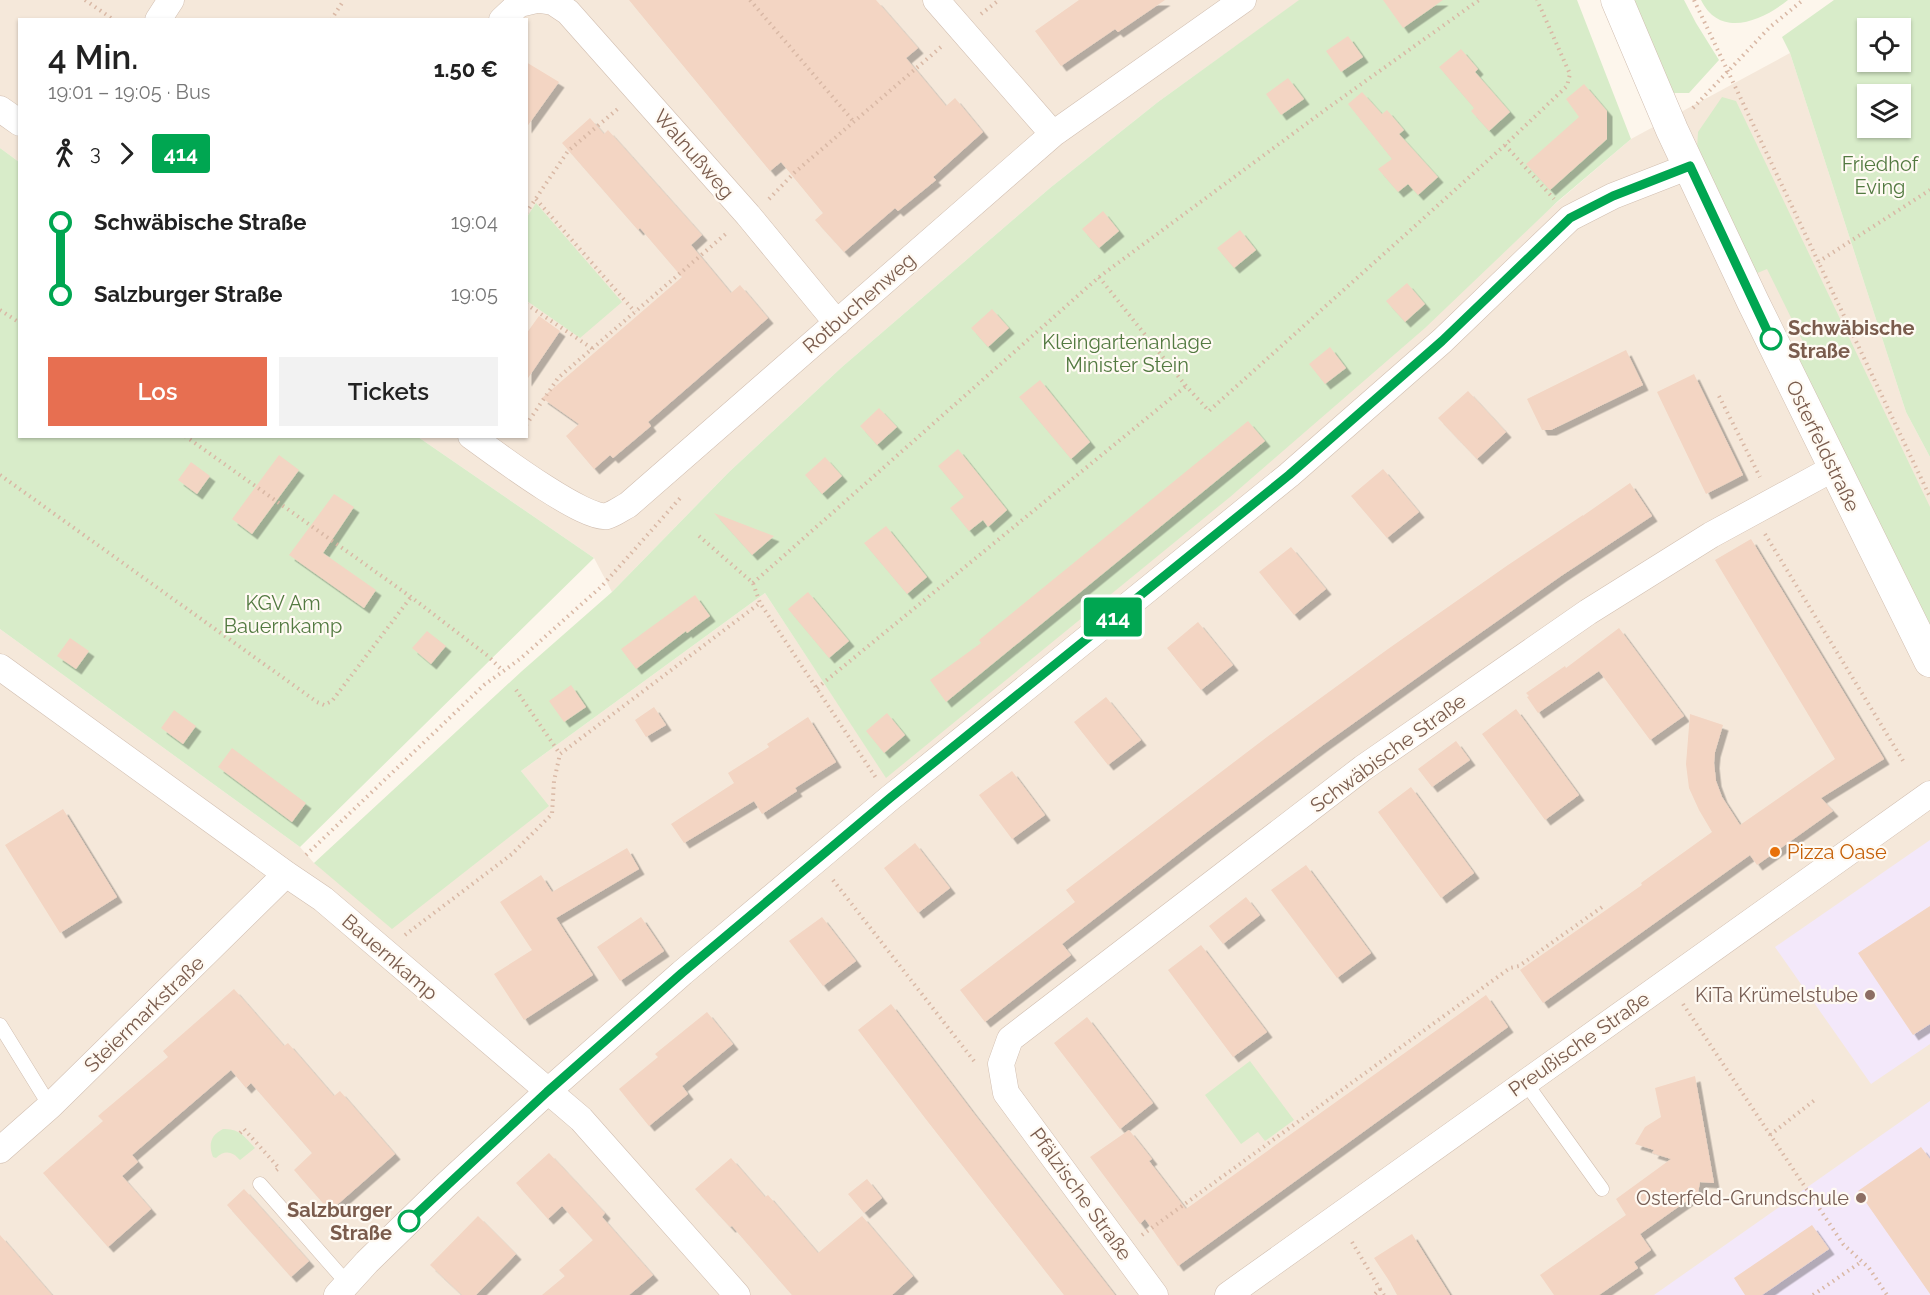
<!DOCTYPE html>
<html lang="de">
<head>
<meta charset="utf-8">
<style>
  :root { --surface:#fff; --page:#f2f2f2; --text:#222; --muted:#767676; --accent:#e76f51 }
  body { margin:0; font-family:Raleway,sans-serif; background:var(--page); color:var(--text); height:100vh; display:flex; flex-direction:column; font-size:22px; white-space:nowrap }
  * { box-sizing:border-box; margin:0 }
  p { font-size:20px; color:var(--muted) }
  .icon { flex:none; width:33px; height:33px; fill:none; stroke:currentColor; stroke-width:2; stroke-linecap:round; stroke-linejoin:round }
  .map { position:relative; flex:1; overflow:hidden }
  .sheet { position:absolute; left:18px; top:18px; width:510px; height:420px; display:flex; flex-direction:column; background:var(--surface); border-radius:0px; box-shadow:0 2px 4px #0004 }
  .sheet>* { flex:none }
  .badge { padding:0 12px; border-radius:4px; font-size:21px; line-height:39px }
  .buttons { position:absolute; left:1857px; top:18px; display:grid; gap:12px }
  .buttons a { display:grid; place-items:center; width:54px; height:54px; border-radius:0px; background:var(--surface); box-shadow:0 2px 4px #0004; font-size:30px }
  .map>.badge { position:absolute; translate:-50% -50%; box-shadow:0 0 0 3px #fff }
  .legs { display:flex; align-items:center; gap:9px; height:66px; padding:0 30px; font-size:20px }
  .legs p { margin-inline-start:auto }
  .headline { display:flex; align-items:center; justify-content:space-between; height:102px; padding:0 30px }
  h1 { font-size:33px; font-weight:600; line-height:45px }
  .button { display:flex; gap:12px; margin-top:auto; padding:12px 30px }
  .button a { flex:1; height:69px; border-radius:0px; background:var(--accent); color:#fff; font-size:24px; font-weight:600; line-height:69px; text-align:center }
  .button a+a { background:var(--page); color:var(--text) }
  ul { padding:0 30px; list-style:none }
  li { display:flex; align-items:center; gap:21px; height:72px; font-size:22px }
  li i { display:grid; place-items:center; width:9px; height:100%; margin:0 8px; background:currentColor }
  li i::after { content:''; width:15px; height:15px; margin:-8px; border:4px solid; border-radius:50%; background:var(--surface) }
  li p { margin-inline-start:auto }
  li:first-child i { background:linear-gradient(#0000 50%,currentColor 0) }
  li:last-child i { background:linear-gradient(currentColor 50%,#0000 0) }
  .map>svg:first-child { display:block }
  .residential { fill:#f5e8da }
  .education { fill:#f3e8fa }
  .green { fill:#d8ecc9; fill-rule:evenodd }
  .building { fill:#f3d5c3; filter:url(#shadow) }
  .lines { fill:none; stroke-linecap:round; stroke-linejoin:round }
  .service-casing { stroke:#d1beb0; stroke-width:15 }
  .minor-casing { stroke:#d1beb0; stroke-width:27 }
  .tertiary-casing { stroke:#d1beb0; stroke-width:33 }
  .path { stroke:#d9b8a5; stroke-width:4; stroke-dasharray:1.5 4.5; stroke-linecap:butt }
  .service { stroke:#fff; stroke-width:14 }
  .minor { stroke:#fff; stroke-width:26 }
  .tertiary { stroke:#fff; stroke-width:32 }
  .line-1-casing { stroke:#fff; stroke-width:14 }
  .line-1 { stroke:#00a651; stroke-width:9 }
  .stop-1-dot { fill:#fff; stroke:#00a651; stroke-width:3 }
  .food-dot { fill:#e8710a; stroke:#fffaf3; stroke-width:2 }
  .education-dot { fill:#8d6e63; stroke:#fffaf3; stroke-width:2 }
  .labels { text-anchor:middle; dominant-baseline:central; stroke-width:4.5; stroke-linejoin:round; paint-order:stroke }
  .street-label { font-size:20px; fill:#7a5c4d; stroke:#fffaf3 }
  .park-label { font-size:20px; fill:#537a41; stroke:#fffaf3 }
  .stop-label { font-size:20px; font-weight:bold; fill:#7a5c4d; stroke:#fffaf3; text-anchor:start }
  .food-label { font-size:20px; fill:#c56008; stroke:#fffaf3; text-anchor:start }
  .education-label { font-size:20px; fill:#785e54; stroke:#fffaf3; text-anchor:end }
</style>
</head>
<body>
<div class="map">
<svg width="1930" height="1295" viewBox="0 0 1930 1295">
  <defs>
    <filter id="shadow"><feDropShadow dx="5.5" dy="5.5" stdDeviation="0" flood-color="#0004"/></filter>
  </defs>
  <rect width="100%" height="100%" fill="#fdf6ec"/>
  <path class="residential" d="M 0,0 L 1300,0 L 1158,102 L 1050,188 L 842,367 L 729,472 L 612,592 L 594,558 L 418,437 L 526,436 L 526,20 L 20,20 L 19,162 L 0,148 Z
    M 1790,53 L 1906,412 L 1930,457 L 1930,1295 L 0,1295 L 0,629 L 300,847 L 314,863 L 548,806 L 521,771 L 765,593 L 886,777 L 1631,139 Z"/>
  <path class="education" d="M 1930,840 L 1930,1044 L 1871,1084 L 1775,947 Z
    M 1930,1101 L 1930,1295 L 1654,1295 Z"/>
  <path class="green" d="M 1299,0 L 1577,0 L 1631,139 L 1558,201 L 1425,328 L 1230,497 L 886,778 L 765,593 L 521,771 L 549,806 L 392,929 L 314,863 L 522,671 L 612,592 L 729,472 L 842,367 L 1050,188 L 1158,102 Z
    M 1634,0 L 1684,0 L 1696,23 L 1719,60 L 1689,93 L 1673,93 Z
    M 1701,0 L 1788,0 C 1762,21 1720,39 1701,0 Z
    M 1834,0 L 1930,0 L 1930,457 L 1906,412 L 1790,53 L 1782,37 ZM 1868,28 L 1900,28 L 1900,62 L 1868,62 ZM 1868,94 L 1900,94 L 1900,128 L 1868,128 Z
    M 1722,97 L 1736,101 L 1930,507 L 1930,629 L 1794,355 L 1806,348 L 1767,269 L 1755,274 L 1697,149 L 1698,132 Z
    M 0,148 L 19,162 L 20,436 L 418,437 L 594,558 L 300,847 L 0,629 Z
    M 536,203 L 622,302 L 580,338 L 527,301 L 527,217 Z
    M 1250,1061 L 1294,1120 L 1265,1141 L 1258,1132 L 1241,1144 L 1205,1095 Z
    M 223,1129 C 239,1128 245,1137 255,1148 L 240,1160 C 233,1152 225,1149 216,1158 L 213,1157 C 208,1144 211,1135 223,1129 Z"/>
  <path class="building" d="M 629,0 L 876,0 L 918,48 L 906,58 L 946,106 L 955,98 L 983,132 L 933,177 L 936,180 L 898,211 L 895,208 L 844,252 L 815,220 L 823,213 L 781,162 L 770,171 Z
    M 1079,0 L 1165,0 L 1118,32 L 1115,29 L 1061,66 L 1035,31 Z
    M 1383,0 L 1443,0 L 1403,28 Z
    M 1348,36 L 1363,57 L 1341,72 L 1326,51 Z
    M 1461,49 L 1478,69 L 1475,72 L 1510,112 L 1489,131 L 1471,111 L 1474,108 L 1439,67 Z
    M 526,62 L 559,82 L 526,128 Z
    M 1288,78 L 1304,99 L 1281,115 L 1266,94 Z
    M 1584,84 L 1607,111 L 1607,139 L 1550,190 L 1526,164 L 1579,117 L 1566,99 Z
    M 1362,92 L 1382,114 L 1387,110 L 1404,130 L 1399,134 L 1438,177 L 1418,195 L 1408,184 L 1398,192 L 1378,169 L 1392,159 L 1348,104 Z
    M 590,118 L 604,134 L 608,130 L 702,235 L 691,245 L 731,293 L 740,285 L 768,318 L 648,422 L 651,426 L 613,458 L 610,455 L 594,469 L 566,436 L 579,424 L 542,398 L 682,277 L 640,228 L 638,230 L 562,143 Z
    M 1103,211 L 1119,231 L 1099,248 L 1082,229 Z
    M 1240,230 L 1256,250 L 1234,268 L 1217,248 Z
    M 1407,283 L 1425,304 L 1405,322 L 1386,301 Z
    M 992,309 L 1009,328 L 988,347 L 971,328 Z
    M 539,316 L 560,331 L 526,381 L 526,334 Z
    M 1330,347 L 1346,368 L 1325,384 L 1309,364 Z
    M 1626,350 L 1643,385 L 1551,430 L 1542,430 L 1527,399 Z
    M 1694,374 L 1743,475 L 1706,494 L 1657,392 Z
    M 1040,380 L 1090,442 L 1071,459 L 1019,397 Z
    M 1468,391 L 1506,432 L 1477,459 L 1438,418 Z
    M 879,408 L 897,427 L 877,445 L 860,426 Z
    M 1248,421 L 1265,441 L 946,702 L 930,680 L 981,643 L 979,640 Z
    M 958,449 L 1007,510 L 988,527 L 983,520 L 969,531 L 950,508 L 964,497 L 938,466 Z
    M 279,455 L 299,470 L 252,534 L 232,519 Z
    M 825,457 L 842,476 L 822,494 L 805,475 Z
    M 191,462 L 210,476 L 197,494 L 178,480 Z
    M 1383,469 L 1419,512 L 1387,538 L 1351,496 Z
    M 1630,483 L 1652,516 L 1561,576 L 1442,660 L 1323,745 L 1207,832 L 1062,944 L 1071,955 L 985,1022 L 960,990 L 1075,902 L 1066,890 L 1267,737 L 1388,649 L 1508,565 L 1583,515 L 1584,516 L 1584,515 Z
    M 334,494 L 354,507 L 323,553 L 376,590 L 364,608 L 289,555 Z
    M 714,513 L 774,536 L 752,555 Z
    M 886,526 L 927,577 L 907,594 L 864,543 Z
    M 1751,539 L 1884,759 L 1821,798 L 1833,811 L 1757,865 L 1750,855 L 1543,1003 L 1520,970 L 1642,885 L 1641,883 L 1712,832 L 1699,810 L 1689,788 L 1686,764 L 1690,714 L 1723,725 L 1715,752 L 1714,763 L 1716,781 L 1722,797 L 1740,825 L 1835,759 L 1715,560 Z
    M 1291,547 L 1326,589 L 1294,615 L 1259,572 Z
    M 808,592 L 849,641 L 829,658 L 788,609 Z
    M 695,595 L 710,616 L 687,633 L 686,631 L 636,669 L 621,649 Z
    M 1198,622 L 1233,665 L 1201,690 L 1167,648 Z
    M 1619,628 L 1684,716 L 1650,740 L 1599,671 L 1538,713 L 1527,697 L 1529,696 L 1526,693 L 1565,666 L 1566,668 Z
    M 427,631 L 446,646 L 431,664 L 412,648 Z
    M 70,638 L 89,651 L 76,669 L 57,656 Z
    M 571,685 L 586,707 L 564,722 L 549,701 Z
    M 1106,697 L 1141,740 L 1108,765 L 1074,722 Z
    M 654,707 L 666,725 L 646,737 L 635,720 Z
    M 1516,709 L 1579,795 L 1545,820 L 1482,734 Z
    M 174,710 L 196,726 L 183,744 L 161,728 Z
    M 887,713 L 905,735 L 884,753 L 866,731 Z
    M 808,717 L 836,762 L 795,788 L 797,791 L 762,814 L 754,801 L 684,843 L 671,824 L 734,783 L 728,773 L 769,747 L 767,744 Z
    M 1456,741 L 1470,760 L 1432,787 L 1418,769 Z
    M 232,748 L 306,803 L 292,822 L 218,767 Z
    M 1012,771 L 1045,815 L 1012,839 L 979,795 Z
    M 1411,787 L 1474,873 L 1441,898 L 1378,812 Z
    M 63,809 L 117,897 L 60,933 L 5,845 Z
    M 915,843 L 950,888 L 918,913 L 884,868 Z
    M 627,848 L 639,869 L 556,918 L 593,975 L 524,1020 L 494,974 L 532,950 L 500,902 L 541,875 L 552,892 Z
    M 1306,865 L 1371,953 L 1337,978 L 1271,890 Z
    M 1246,897 L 1260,915 L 1223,944 L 1209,926 Z
    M 1930,906 L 1930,1024 L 1913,1035 L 1858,953 Z
    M 641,917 L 664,951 L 620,981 L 597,947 Z
    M 822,917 L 856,961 L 823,986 L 789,941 Z
    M 1201,945 L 1267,1032 L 1233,1057 L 1168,970 Z
    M 234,989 L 284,1046 L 288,1043 L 334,1096 L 340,1091 L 395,1154 L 330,1211 L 294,1170 L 312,1153 L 251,1083 L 246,1088 L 231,1070 L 132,1155 L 138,1162 L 122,1176 L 151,1209 L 108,1247 L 43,1173 L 103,1121 L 98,1116 L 168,1057 L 163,1051 Z
    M 1486,995 L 1508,1027 L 1178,1266 L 1145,1219 L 1140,1224 L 1090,1157 L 1129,1130 L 1152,1159 L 1149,1161 L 1186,1209 Z
    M 891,1004 L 972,1111 L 1115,1295 L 1064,1295 L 925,1118 L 858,1030 Z
    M 707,1012 L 733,1044 L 682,1086 L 688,1094 L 649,1126 L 619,1089 L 658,1057 L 655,1054 Z
    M 1087,1017 L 1153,1103 L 1120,1129 L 1054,1043 Z
    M 1695,1076 L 1714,1183 L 1700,1182 L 1698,1193 L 1640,1234 L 1651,1250 L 1634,1262 L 1638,1268 L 1599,1295 L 1554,1295 L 1540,1275 L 1626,1215 L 1616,1199 L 1671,1159 L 1652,1153 L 1654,1150 L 1635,1144 L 1645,1127 L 1661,1117 L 1655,1088 Z
    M 1921,1147 L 1930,1159 L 1930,1294 L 1858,1191 Z
    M 549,1153 L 605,1213 L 602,1217 L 653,1275 L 629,1295 L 542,1295 L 565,1276 L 559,1270 L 593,1240 L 562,1206 L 548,1219 L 516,1183 Z
    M 731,1158 L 765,1197 L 768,1195 L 818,1253 L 862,1216 L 913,1276 L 892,1295 L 792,1295 L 732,1226 L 730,1227 L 695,1189 Z
    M 867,1179 L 882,1198 L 864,1213 L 848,1194 Z
    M 244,1189 L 309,1261 L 291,1277 L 227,1205 Z
    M 478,1216 L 516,1254 L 476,1295 L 462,1295 L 430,1265 Z
    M 1812,1225 L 1829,1249 L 1762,1295 L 1745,1295 L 1734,1278 Z
    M 1412,1234 L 1450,1295 L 1397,1295 L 1390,1282 L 1374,1258 Z
    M 0,1235 L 52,1295 L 0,1295 Z"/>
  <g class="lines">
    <g class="service-casing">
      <path id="service" d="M 0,1025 L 50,1106
        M 1525,1082 L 1602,1189
        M 260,1184 L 347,1283"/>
    </g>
    <g class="minor-casing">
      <path id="minor" d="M 540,0 L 553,2 L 568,12 L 748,215 L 837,323
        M 936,0 L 1053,134
        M 158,20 L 171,0
        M 502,20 L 519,4 L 536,0
        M 0,109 L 20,123
        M 471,436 C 493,452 585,521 607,516 C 614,514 622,508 628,505 L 1053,134 L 1243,0
        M 0,667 L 286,874 L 323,899 L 581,1119 L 737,1295
        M 0,1150 L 50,1106 L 286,874
        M 337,1295 L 367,1262 L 446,1185 L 547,1092 L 682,973 L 890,798 L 1289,475 L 1442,341 L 1570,218 L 1613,196 L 1690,166
        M 1155,1295 L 1006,1093 L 1001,1064 L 1010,1039 L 1363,768 L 1588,612 L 1711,535 L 1834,468
        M 1228,1295 L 1930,794"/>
    </g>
    <g class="tertiary-casing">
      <path id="tertiary" d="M 1617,0 L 1672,130 L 1753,302 L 1930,661"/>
    </g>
    <path class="path" d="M 85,0 L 114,20
      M 750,0 L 854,122
      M 1694,0 L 1930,497
      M 981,14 L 999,0
      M 331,20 L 344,0
      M 1693,108 L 1770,27 L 1803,0
      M 1505,145 L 1554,199
      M 536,199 L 635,312
      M 769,199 L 794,173 L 941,47
      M 526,213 L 568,151 L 620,107
      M 1818,262 L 1930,190
      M 1099,277 L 1186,386 L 1209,411 L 1505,145 L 1567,86 L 1570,74 L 1537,0
      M 526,304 L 593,349
      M 0,310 L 20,323
      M 1719,396 L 1760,477
      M 526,425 L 558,378 L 728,232
      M 185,436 L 411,597 L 488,656 L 503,671
      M 0,475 L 317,702 L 324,705 L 332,701 L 411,597
      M 1765,534 L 1905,764
      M 699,536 L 753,583 L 760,603 L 876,778
      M 753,583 L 1099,277 L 1325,110 L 1479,0
      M 817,688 L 1186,386
      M 516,690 L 560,754
      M 306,855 L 484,685 L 520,659 L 602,586 L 682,496
      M 833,880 L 974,1061
      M 405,935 L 512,854 L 552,814 L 554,781 L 560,754 L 760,603
      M 1683,1004 L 1843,1244 L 1869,1268 L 1887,1295
      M 240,1133 L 244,1129 L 279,1168 L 274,1172
      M 1770,1135 L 1816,1099
      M 1142,1235 L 1510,968 L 1519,966 L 1605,905
      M 1352,1242 L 1380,1289 L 1374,1295
      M 1380,1289 L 1384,1295
      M 1813,1295 L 1861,1262"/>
    <use href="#service" class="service"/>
    <use href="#minor" class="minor"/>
    <use href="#tertiary" class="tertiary"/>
  </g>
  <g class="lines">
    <g class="line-1-casing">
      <path id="line-1" d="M 409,1221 L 547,1092 L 682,973 L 890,798 L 1289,475 L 1442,341 L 1570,218 L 1613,196 L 1690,166 L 1771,339"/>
    </g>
    <use href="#line-1" class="line-1"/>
  </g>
  <g class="stop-1-dot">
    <circle cx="1771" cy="339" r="10"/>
    <circle cx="409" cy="1221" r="10"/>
  </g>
  <circle class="food-dot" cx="1775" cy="852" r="6"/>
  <g class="education-dot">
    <circle cx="1870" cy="995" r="6"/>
    <circle cx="1861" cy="1198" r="6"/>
  </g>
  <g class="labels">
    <g class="street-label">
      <text transform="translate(694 154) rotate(49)">Walnußweg</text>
      <text transform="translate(859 303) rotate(-41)">Rotbuchenweg</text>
      <text transform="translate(1823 446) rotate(64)">Osterfeldstraße</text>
      <text transform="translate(1388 753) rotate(-36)">Schwäbische Straße</text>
      <text transform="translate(390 957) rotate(41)">Bauernkamp</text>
      <text transform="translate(144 1014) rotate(-44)">Steiermarkstraße</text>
      <text transform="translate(1579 1044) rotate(-35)">Preußische Straße</text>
      <text transform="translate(1081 1194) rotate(54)">Pfälzische Straße</text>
    </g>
    <g class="park-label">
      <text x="1880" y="164">Friedhof<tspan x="1880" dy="23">Eving</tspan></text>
      <text x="1127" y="342">Kleingartenanlage<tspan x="1127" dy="23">Minister Stein</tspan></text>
      <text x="283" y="603">KGV Am<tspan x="283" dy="23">Bauernkamp</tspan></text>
    </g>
    <g class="stop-label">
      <text x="1788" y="328">Schwäbische<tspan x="1788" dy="23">Straße</tspan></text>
      <text x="392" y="1210" text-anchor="end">Salzburger<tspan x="392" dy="23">Straße</tspan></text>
    </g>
    <g class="food-label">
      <text x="1787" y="852">Pizza Oase</text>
    </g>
    <g class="education-label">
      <text x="1858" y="995">KiTa Krümelstube</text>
      <text x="1849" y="1198">Osterfeld-Grundschule</text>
    </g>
  </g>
</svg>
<div class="buttons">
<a><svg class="icon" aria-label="locate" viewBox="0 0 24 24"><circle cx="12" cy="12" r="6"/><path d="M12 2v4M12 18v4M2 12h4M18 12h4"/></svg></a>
<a><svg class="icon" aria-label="layers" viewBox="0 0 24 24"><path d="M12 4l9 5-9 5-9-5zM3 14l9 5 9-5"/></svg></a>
</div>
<b class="badge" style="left:1113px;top:617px;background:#00a651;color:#fff">414</b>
<section class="sheet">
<div class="headline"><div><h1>4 Min.</h1><p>19:01 – 19:05 · Bus</p></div><b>1.50 €</b></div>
<div class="legs"><svg class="icon" aria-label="walk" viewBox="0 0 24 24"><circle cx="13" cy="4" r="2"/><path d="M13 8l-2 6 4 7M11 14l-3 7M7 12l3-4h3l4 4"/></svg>3<svg class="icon" aria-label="forward" viewBox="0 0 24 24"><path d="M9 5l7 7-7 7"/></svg><b class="badge" style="background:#00a651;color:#fff">414</b></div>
<ul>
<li><i style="color:#00a651"></i><b>Schwäbische Straße</b><p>19:04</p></li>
<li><i style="color:#00a651"></i><b>Salzburger Straße</b><p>19:05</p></li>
</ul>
<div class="button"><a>Los</a><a>Tickets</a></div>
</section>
</div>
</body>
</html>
